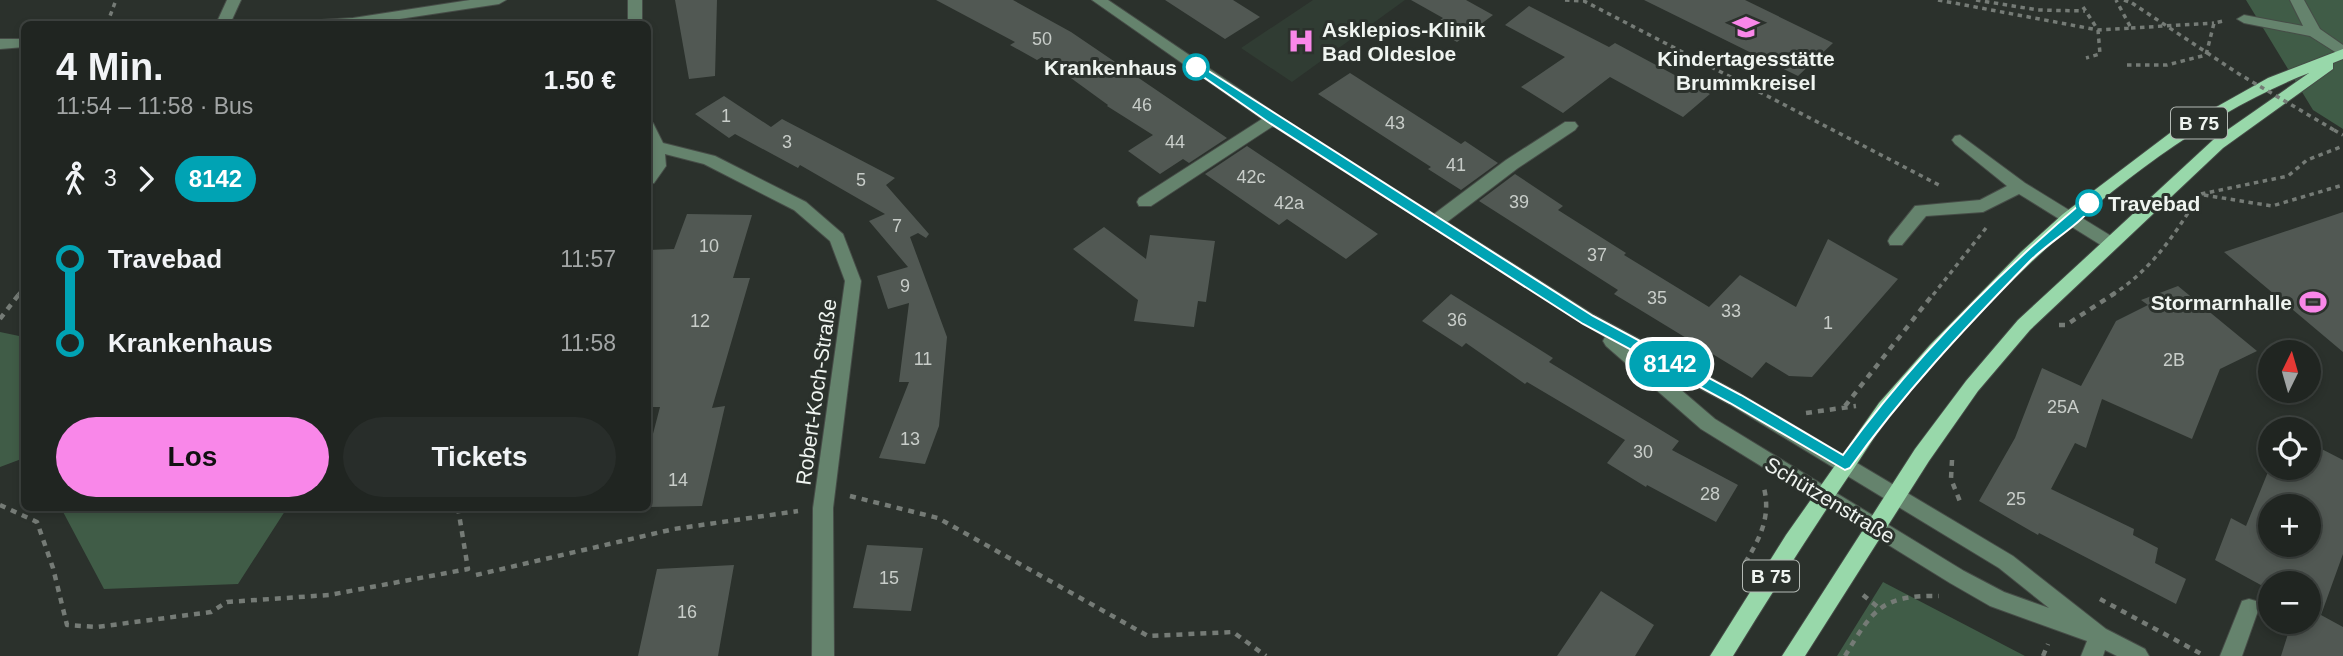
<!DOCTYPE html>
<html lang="de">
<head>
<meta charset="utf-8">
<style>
  :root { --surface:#202521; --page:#282d2a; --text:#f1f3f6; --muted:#a2a5a5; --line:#3d423f; --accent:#f987e9 }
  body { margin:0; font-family:Helvetica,sans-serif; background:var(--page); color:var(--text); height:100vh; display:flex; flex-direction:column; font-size:26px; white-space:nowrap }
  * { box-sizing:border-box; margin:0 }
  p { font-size:23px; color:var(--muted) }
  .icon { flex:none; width:38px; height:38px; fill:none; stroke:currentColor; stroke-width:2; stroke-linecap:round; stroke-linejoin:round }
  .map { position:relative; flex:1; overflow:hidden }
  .details { position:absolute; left:21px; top:21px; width:630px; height:490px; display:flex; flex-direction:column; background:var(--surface); border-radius:10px; box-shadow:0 4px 10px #0003,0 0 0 2px var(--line) }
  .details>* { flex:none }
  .badge { padding:0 14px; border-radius:23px; font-size:24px; line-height:46px }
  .needle { width:46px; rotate:5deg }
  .fabs { position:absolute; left:2258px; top:340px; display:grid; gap:14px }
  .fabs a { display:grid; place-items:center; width:63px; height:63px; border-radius:50%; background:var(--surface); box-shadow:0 4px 10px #0003,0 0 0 2px var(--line); font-size:35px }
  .map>.badge { position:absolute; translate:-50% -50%; box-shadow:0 0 0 4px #fff }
  .legs { display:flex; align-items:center; gap:10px; height:77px; padding:0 35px; font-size:23px }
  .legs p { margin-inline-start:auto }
  .overview { display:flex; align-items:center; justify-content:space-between; height:119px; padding:0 35px }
  h1 { font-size:38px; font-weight:800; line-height:52px }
  .primary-button { display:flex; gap:14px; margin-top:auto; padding:14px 35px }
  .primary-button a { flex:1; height:80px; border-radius:42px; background:var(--accent); color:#111; font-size:28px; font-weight:800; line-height:80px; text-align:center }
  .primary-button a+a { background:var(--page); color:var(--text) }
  ul { padding:0 35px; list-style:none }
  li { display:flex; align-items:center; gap:24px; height:84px; font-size:26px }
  li i { display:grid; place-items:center; width:10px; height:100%; margin:0 9px; background:currentColor }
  li i::after { content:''; width:18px; height:18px; margin:-9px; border:5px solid; border-radius:50%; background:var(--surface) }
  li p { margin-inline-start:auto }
  li:first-child i { background:linear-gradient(#0000 50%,currentColor 0) }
  li:last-child i { background:linear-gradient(currentColor 50%,#0000 0) }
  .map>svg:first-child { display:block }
  .built { fill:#303c33 }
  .green { fill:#405c47 }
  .building { fill:#515853; fill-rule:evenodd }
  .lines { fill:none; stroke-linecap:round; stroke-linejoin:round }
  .minor-casing { stroke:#464c47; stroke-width:2 }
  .major-casing { stroke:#464c47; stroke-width:2 }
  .path-far1 { stroke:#757b76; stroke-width:3.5; stroke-dasharray:4.5 4.5; stroke-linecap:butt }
  .path { stroke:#757b76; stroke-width:4.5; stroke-dasharray:6 6; stroke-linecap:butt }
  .minor { fill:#65836d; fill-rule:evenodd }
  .major { fill:#98d8aa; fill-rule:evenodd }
  .path-bridge { stroke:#757b76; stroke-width:3.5; stroke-dasharray:4.5 4.5; stroke-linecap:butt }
  .line-1 { fill:#00a3b4; stroke:#fff; stroke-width:2 }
  .stop-1-dot { fill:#fff; stroke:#00a3b4; stroke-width:3.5 }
  .labels { text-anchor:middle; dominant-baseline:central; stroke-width:6; stroke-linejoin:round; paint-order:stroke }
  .number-label { font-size:18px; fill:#c8cdc9 }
  .shield { fill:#2b312c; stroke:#b4bab5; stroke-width:2 }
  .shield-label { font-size:19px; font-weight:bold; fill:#eff4f0 }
  .poi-label { font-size:21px; font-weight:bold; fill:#eff4f0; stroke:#2b312c; text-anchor:start }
  .stop-label { font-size:21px; font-weight:bold; fill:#eff4f0; stroke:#2b312c; text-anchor:end }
  .street-label { font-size:21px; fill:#eff4f0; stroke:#2b312c }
</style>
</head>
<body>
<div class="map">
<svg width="2343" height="656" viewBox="0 0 2343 656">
  <rect width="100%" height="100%" fill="#2b312c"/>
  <path class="built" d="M 1313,0 L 1405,0 L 1292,82 L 1241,48 Z"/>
  <path class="green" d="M 2246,0 L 2343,0 L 2343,129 L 2313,110 Z
    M 0,332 L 24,337 L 24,458 L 0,467 Z
    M 61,508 L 287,508 L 238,584 L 104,589 Z
    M 1883,582 L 2025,656 L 1837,656 Z"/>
  <path class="building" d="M 675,0 L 717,0 L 715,76 L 689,79 Z
    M 936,0 L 1013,0 L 1071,32 L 1227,138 L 1189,163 L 1183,159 L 1160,174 L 1128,151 L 1153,135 L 1107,106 L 1108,105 L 1042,57 L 1037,60 L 1010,45 L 1015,42 Z
    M 1165,0 L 1233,0 L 1260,17 L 1225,39 Z
    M 1411,0 L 1466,0 L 1493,15 L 1457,42 L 1431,27 L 1443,18 Z
    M 1644,0 L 1745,0 L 1833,43 L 1798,76 Z
    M 1529,6 L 1609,47 L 1615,43 L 1710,94 L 1683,117 L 1610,77 L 1563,113 L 1521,87 L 1565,57 L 1505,25 Z
    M 1350,73 L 1461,144 L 1465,141 L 1498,163 L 1461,190 L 1428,169 L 1431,167 L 1318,94 Z
    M 724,96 L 771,127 L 782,119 L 895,178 L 886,185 L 929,234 L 926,238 L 918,233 L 910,237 L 947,337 L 939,426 L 925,464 L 879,458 L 909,382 L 899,382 L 909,303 L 888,309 L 877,276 L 908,267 L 869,221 L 885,214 L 800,165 L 798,168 L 735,134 L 729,138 L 695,114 Z
    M 1247,146 L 1292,176 L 1378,234 L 1346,259 L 1287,219 L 1279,225 L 1205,174 Z
    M 1515,174 L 1563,206 L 1558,210 L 1626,253 L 1624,255 L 1709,307 L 1740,275 L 1796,307 L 1828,239 L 1898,279 L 1812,377 L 1789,376 L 1766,362 L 1752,378 L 1614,294 L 1618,290 L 1479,201 Z
    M 2343,212 L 2343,352 L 2224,252 Z
    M 687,214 L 752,215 L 733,278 L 750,278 L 712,408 L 725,406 L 702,506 L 648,507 L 648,453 L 660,407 L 648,407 L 648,250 L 674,249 Z
    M 1104,227 L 1146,259 L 1150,235 L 1215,241 L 1206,302 L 1198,301 L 1194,327 L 1134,321 L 1138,300 L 1073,249 Z
    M 2178,286 L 2257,351 L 2220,369 L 2192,439 L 2102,399 L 2086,448 L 2075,443 L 2051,489 L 2134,529 L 2133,535 L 2158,548 L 2155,563 L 2186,579 L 2176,604 L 2039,533 L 2038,535 L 1979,501 L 2015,438 L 2042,368 L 2081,386 L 2116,321 L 2148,305 L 2141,300 Z
    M 1451,294 L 1553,358 L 1549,362 L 1679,441 L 1672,450 L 1738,485 L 1716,522 L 1647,485 L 1646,487 L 1607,463 L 1625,440 L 1527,382 L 1525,384 L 1466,343 L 1462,347 L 1422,321 Z
    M 2308,442 L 2343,460 L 2343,554 L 2321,615 L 2343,627 L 2343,656 L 2281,656 L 2292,621 L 2308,621 L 2308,583 L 2270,583 L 2270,590 L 2215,560 L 2231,518 L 2246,526 L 2270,467 L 2308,467 ZM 2270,506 L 2308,506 L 2308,544 L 2270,544 Z
    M 867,545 L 923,548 L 911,611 L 853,608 Z
    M 734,565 L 718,656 L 638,656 L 657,569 Z
    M 1601,591 L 1654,625 L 1635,656 L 1557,656 Z"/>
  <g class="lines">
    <g class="minor-casing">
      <path id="minor" d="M 227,0 L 241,0 L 230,24 L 216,24 Z
        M 470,0 L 506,0 L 499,4 L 366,24 L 314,24 L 321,20 L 353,18 Z
        M 628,0 L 642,0 L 642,24 L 628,24 Z
        M 1092,0 L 1108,0 L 1278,115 L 1434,214 L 1506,160 L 1565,122 L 1575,122 L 1578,126 L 1575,130 L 1518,168 L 1447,222 L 1594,315 L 1741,394 L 2013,556 L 2106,629 L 2145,649 L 2149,656 L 2117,656 L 2105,650 L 2103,656 L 2081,656 L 2087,641 L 1990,606 L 1950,583 L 1701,429 L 1606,346 L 1603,341 L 1605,337 L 1273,126 L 1151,206 L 1139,206 L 1137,202 L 1139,198 L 1262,119 ZM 1645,359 L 1729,404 L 1999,568 L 2049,608 L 2004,592 L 1964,571 L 1715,419 Z
        M 2290,0 L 2304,0 L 2320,29 L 2343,45 L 2343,57 L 2310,36 L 2244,23 L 2237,19 L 2244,15 L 2303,26 Z
        M 0,39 L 24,39 L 24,47 L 0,49 Z
        M 648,122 L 653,123 L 663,143 L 715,156 L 806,202 L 843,234 L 861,281 L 833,508 L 834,656 L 812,656 L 813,508 L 845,281 L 830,241 L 794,210 L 704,164 L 665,154 L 666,166 L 654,183 L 648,184 L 648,168 L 650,165 Z
        M 1960,135 L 2025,183 L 2116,239 L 2118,243 L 2116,247 L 2104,247 L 2019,194 L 1983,212 L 1926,216 L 1902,245 L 1890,245 L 1888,241 L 1890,237 L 1915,206 L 1980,200 L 2007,186 L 1955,144 L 1952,140 L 1955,136 Z
        M 2249,599 L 2256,601 L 2259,608 L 2242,656 L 2220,656 L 2242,601 Z"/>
    </g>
    <g class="major-casing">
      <path id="major" d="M 2343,49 L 2343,59 L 2333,63 L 2333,69 L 2223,148 L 2030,330 L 1978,391 L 1929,461 L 1805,656 L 1782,656 L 1915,449 L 1966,381 L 2018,320 L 2213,140 L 2309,73 C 2154,133 1996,284 1893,412 C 1876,432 1863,456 1848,477 C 1808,536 1770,596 1733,656 L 1710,656 L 1786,535 L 1879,403 L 1930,345 L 2021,252 L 2063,214 L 2170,133 L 2268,78 Z"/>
    </g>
    <path class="path-far1" d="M 1565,0 L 1584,1 L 1939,185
      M 1938,0 L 2098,30 L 2131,28 L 2116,0
      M 1976,0 L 2038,10 L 2085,11
      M 2124,0 L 2132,3
      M 2083,7 L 2098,30 L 2100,54 L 2086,58
      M 107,24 L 116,0
      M 2131,28 L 2214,23
      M 2127,65 L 2167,65 L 2206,55 L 2214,23 L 2223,21
      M 2334,130 L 2343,135
      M 2201,194 L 2288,176 L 2307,160 L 2343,146
      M 2204,195 L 2272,206 L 2343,185
      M 18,295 L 24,288
      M 1933,295 L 1986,228
      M 2112,295 C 2151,270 2174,236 2198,197"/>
    <path class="path" d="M 0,319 L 20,293
      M 2059,325 L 2066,325 L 2115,293
      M 1845,406 L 1934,293
      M 1806,413 L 1856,406
      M 1952,460 L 1951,479 L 1961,504
      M 850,496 L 938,518 L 1148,636 L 1233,632 L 1266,656
      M 0,505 L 37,522 L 53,568 L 67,625 L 97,627 L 211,612 L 227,602 L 329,595 L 468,569 L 458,508
      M 1745,563 C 1760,538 1771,517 1764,488
      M 476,575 L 674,529 L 798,511
      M 1863,595 L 1879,608
      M 2100,599 L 2205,656
      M 1845,656 C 1873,609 1882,595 1939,596
      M 2043,656 L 2048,644"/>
    <use href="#minor" class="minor"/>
    <use href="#major" class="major"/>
    <path class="path-bridge" d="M 2132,3 L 2239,74 L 2334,130"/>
  </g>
  <path class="line-1" d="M 1196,63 L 1593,316 L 1741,395 L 1843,455 C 1912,360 1995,276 2085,200 L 2094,200 L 2096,203 C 2078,227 2048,242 2028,263 C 1964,329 1903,394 1850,468 L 1845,470 L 1730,403 L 1583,324 L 1268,122 L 1192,69 L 1191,67 Z"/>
  <defs>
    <g id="school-bare" transform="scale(2.1)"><path d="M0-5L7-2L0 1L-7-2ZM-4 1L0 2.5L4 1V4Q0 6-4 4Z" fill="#f987e9" stroke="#2b312c" stroke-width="2.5" paint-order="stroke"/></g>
    <g id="hospital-bare" transform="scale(2.1)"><path d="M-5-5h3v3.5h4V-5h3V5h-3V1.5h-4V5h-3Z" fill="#f987e9" stroke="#2b312c" stroke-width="2.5" paint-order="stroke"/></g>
    <g id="stadium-bare" transform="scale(2.1)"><path d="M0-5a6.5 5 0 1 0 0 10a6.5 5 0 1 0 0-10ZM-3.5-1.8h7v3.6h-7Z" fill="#f987e9" stroke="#2b312c" stroke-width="2.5" paint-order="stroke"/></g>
  </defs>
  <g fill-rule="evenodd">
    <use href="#school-bare" x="1746" y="27"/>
    <use href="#hospital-bare" x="1301" y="41"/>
    <use href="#stadium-bare" x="2313" y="302"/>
  </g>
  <g class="stop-1-dot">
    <circle cx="1196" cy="67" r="12"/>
    <circle cx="2089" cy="203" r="12"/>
  </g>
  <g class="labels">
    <g class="number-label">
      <text x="1042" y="39">50</text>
      <text x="1142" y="105">46</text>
      <text x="726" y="116">1</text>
      <text x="1395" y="123">43</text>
      <text x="787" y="142">3</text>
      <text x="1175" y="142">44</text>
      <text x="1456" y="165">41</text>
      <text x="1251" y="177">42c</text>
      <text x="861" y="180">5</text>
      <text x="1519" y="202">39</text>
      <text x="1289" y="203">42a</text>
      <text x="897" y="226">7</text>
      <text x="709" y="246">10</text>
      <text x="1597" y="255">37</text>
      <text x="905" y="286">9</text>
      <text x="1657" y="298">35</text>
      <text x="1731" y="311">33</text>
      <text x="1457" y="320">36</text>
      <text x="700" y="321">12</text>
      <text x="1828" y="323">1</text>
      <text x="923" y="359">11</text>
      <text x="2174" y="360">2B</text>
      <text x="2063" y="407">25A</text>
      <text x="910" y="439">13</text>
      <text x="1643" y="452">30</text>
      <text x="678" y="480">14</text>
      <text x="1710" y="494">28</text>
      <text x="2016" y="499">25</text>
      <text x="889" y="578">15</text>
      <text x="687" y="612">16</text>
    </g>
    <g class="shield">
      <rect x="2171" y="107.5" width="56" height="31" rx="5"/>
      <rect x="1743" y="560.5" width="56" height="31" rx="5"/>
    </g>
    <g class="shield-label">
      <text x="2199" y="123">B 75</text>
      <text x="1771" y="576">B 75</text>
    </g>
    <g class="poi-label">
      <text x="1322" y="29">Asklepios-Klinik<tspan x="1322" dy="24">Bad Oldesloe</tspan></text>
      <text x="1746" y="58" text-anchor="middle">Kindertagesstätte<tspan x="1746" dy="24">Brummkreisel</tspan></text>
      <text x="2292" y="302" text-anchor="end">Stormarnhalle</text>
    </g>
    <g class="stop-label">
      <text x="1177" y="67">Krankenhaus</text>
      <text x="2108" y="203" text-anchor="start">Travebad</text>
    </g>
    <g class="street-label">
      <text transform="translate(816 392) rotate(-82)">Robert-Koch-Straße</text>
      <text transform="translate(1830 500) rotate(31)">Schützenstraße</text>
    </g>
  </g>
</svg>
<div class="fabs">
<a><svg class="needle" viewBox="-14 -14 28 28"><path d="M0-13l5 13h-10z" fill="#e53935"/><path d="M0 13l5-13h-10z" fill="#a2a5a5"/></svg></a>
<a><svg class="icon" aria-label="locate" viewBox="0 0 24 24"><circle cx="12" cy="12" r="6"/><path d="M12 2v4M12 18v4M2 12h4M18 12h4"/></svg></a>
<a>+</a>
<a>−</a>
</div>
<b class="badge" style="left:1670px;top:364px;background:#00a3b4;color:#fff">8142</b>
<section class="details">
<div class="overview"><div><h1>4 Min.</h1><p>11:54 – 11:58 · Bus</p></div><b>1.50 €</b></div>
<div class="legs"><svg class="icon" aria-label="walk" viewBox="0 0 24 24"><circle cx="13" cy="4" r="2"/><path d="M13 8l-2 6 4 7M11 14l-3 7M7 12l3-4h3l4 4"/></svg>3<svg class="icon" aria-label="forward" viewBox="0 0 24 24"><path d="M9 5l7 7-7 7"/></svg><b class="badge" style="background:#00a3b4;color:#fff">8142</b></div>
<ul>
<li><i style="color:#00a3b4"></i><b>Travebad</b><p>11:57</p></li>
<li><i style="color:#00a3b4"></i><b>Krankenhaus</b><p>11:58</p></li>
</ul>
<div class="primary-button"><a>Los</a><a>Tickets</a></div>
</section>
</div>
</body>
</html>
